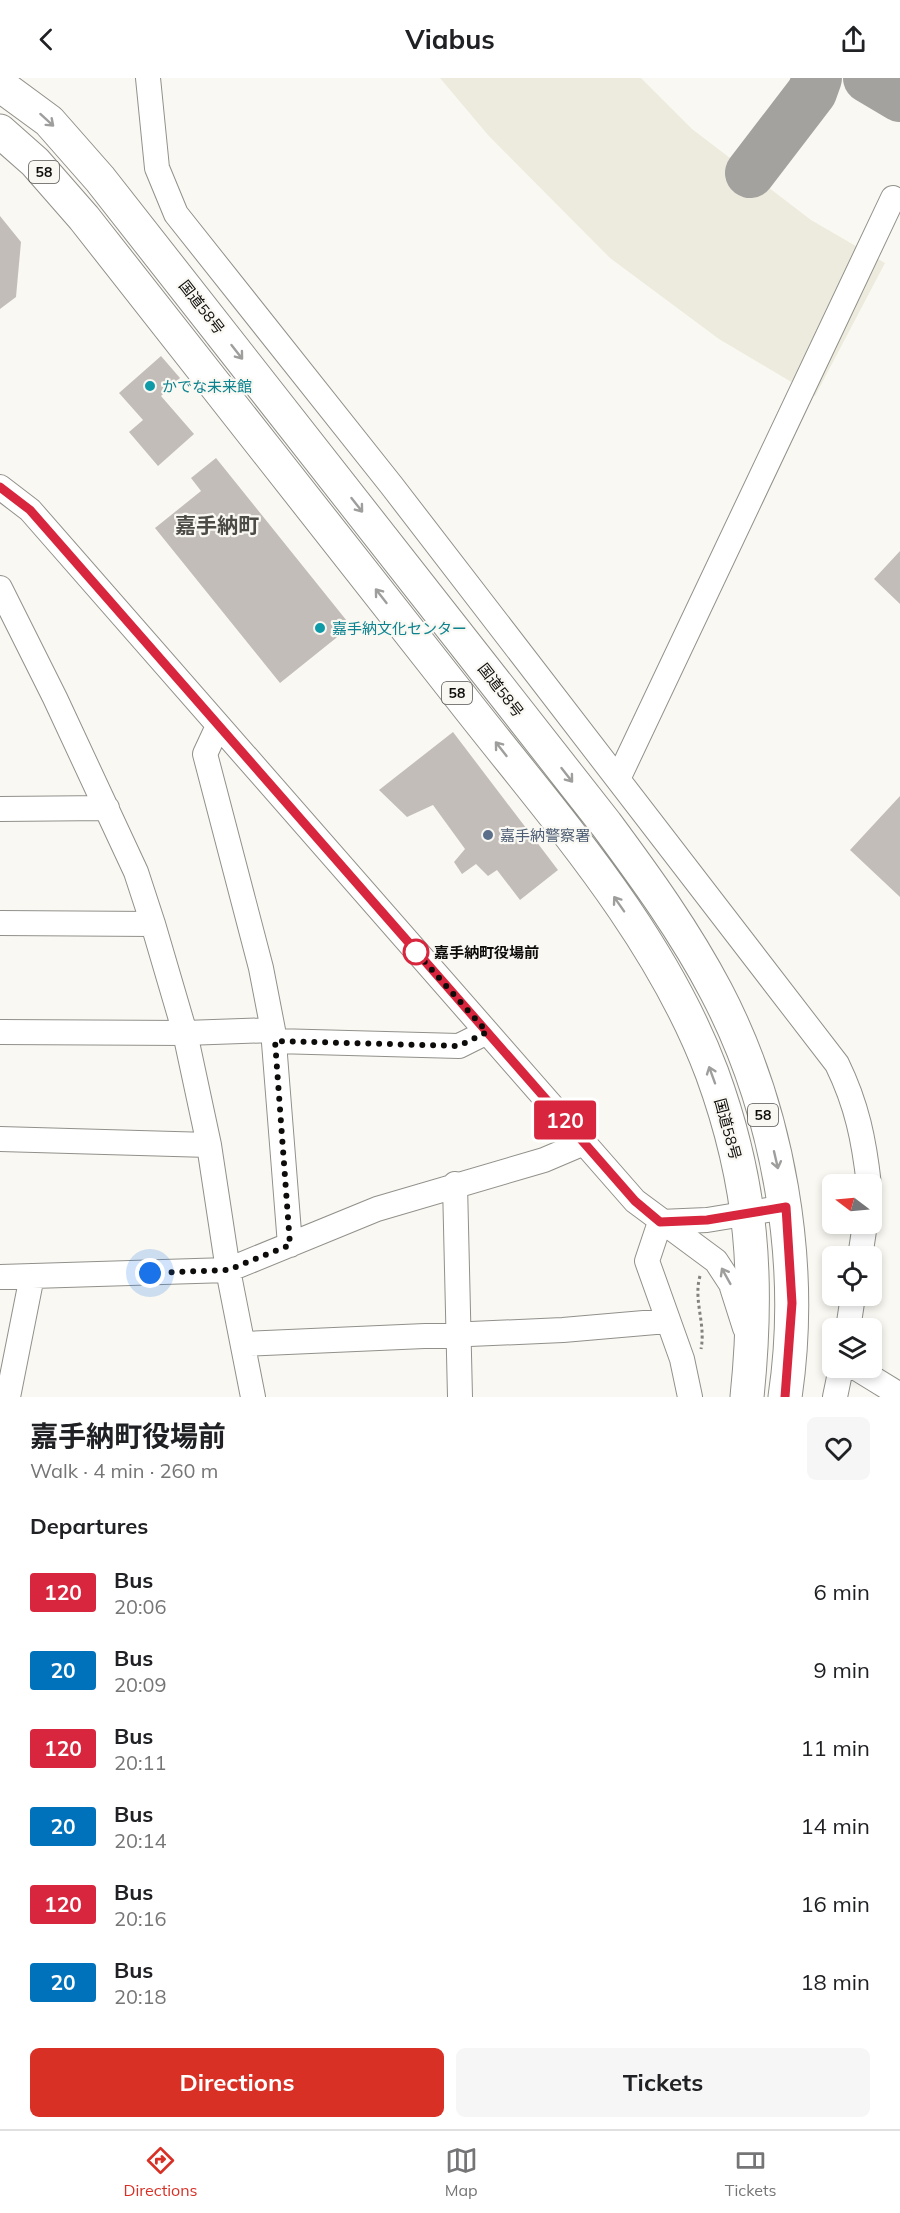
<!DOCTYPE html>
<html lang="en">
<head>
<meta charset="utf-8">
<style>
  :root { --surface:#fff; --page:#f6f6f6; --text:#202124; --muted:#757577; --line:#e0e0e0; --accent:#d93025 }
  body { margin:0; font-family:Mulish,"Noto Sans JP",sans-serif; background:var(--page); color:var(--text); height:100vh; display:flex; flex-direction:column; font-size:22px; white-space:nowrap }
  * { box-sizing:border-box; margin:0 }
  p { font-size:20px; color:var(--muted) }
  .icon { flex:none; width:33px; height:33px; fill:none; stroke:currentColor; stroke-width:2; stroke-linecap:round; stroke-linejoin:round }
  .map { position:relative; height:1319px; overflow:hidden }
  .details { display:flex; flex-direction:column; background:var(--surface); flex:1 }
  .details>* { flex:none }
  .badge { padding:0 12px; border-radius:4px; font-size:21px; line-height:39px }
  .needle { width:39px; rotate:286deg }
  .fabs { position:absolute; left:822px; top:1096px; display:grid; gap:12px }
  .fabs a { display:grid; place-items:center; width:60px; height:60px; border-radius:9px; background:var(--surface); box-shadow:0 3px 9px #0003; font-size:30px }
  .you { position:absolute; width:30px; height:30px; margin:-15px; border:4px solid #fff; border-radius:50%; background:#1a73e8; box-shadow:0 0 0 9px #1a73e833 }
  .map>.badge { position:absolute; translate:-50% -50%; box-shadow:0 0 0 3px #fff }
  h2 { padding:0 30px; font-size:22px; line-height:54px }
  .round { display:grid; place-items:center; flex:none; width:63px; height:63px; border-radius:9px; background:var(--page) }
  .summary { display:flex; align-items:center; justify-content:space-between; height:102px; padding:0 30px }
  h1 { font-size:28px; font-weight:700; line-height:45px }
  .action { display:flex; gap:12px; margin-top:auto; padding:12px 30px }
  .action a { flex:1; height:69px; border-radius:9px; background:var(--accent); color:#fff; font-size:24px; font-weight:700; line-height:69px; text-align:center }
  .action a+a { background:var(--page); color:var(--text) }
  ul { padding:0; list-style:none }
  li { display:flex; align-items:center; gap:18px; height:78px; padding:0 30px }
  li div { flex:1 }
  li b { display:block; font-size:22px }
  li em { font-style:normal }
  li .badge { min-width:66px; font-weight:700; text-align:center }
  header { display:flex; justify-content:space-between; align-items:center; height:78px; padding:0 30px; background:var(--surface); font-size:27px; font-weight:700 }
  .dock { display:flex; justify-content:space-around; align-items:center; height:84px; border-top:2px solid var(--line); background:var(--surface); font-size:16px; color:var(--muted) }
  .dock a { display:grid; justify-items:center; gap:3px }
  .dock .active { color:var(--accent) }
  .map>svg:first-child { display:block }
  .built { fill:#edebdd }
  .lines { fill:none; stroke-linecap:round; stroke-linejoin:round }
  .taxiway { stroke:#a3a29e; stroke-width:50 }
  .building { fill:#c3bdba }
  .minor-casing { stroke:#91908a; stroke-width:26 }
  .highway-casing { stroke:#91908a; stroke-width:35 }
  .path { stroke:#83827e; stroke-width:3; stroke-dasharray:3 3; stroke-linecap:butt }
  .minor { stroke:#fff; stroke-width:24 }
  .highway { stroke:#fff; stroke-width:33 }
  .oneway { stroke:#9e9e9d }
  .line-casing { stroke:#fff; stroke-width:14 }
  .line { stroke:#d7263d; stroke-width:9 }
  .walk { stroke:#0d0c0a; stroke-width:6; stroke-dasharray:0 10.8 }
  .culture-dot { fill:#0f9aa8; stroke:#f9f8f2; stroke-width:2 }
  .service-dot { fill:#5c6f8a; stroke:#f9f8f2; stroke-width:2 }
  .stop-dot { fill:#fff; stroke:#d7263d; stroke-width:3 }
  .labels { text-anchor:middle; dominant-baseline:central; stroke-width:4.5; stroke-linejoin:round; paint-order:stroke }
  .shield { fill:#f9f8f2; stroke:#545350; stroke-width:1.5 }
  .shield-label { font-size:14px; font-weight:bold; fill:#0d0c0a }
  .street-label { font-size:15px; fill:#0d0c0a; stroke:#f9f8f2 }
  .culture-label { font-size:15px; fill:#0d838f; stroke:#f9f8f2; text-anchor:start }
  .service-label { font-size:15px; fill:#4e5e75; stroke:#f9f8f2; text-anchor:start }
  .stop-label { font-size:15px; font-weight:bold; fill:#0d0c0a; stroke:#f9f8f2; text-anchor:start }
  .district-label { font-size:21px; font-weight:bold; fill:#4c4b46; stroke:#f9f8f2 }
</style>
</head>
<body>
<header><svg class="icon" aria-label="back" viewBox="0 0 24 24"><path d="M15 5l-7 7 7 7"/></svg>Viabus<svg class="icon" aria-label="share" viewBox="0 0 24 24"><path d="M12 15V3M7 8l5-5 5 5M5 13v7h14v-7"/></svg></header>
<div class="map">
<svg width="900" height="1319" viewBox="0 0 900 1319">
  <rect width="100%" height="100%" fill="#f9f8f2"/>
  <path class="built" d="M 440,0 L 641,0 L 692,51 L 811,142 L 885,185 L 815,318 L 719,261 L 610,180 L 488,57 Z"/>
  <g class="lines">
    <path class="taxiway" d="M 868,0 L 900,19
      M 750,95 L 812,14 L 817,0"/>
  </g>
  <path class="building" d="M 0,138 L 21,164 L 16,219 L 0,231 Z
    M 161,278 L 180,300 L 161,318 L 194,356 L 158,388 L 129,354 L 143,342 L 119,315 Z
    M 216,380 L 351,548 L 280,605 L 155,450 L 201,413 L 191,400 Z
    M 900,473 L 900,526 L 874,501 Z
    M 453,654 L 558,792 L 520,822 L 497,792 L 488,798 L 476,786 L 462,796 L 454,784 L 465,771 L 433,727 L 407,739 L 379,712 Z
    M 900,718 L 900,819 L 850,772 Z"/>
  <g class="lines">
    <g class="minor-casing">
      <path id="minor" d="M 148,0 L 157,90 L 176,136 L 392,408 L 837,986 C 857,1027 864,1062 869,1107
        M 0,409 L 30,432 L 635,1123 L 716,1183 L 731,1206 L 745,1250
        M 0,510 L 55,620 L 136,794 L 153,846 L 185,955 L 209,1067 L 228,1192 L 253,1319
        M 218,648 L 205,676 L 261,890 L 273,952 L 290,1167
        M 618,701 L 893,120
        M 0,731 L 107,730
        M 0,845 L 153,846
        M 0,954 L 185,955 L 273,952
        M 275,963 L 459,968 L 487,954
        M 0,1061 L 209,1067
        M 455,1106 L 460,1319
        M 660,1144 L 647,1183 L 682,1281 L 690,1319
        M 660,1144 L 707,1142 L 786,1129
        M 860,1179 L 865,1146
        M 0,1199 L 228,1192 L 377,1131 L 544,1082 L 584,1065
        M 848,1251 L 853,1218
        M 244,1266 L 563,1252 L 667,1243
        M 856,1290 L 900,1317
        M 8,1319 L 32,1198
        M 835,1319 L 841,1290"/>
    </g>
    <g class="highway-casing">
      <path id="highway" d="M 0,7 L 49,43 L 100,101 L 606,746 C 646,800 685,854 716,913 C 779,1033 805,1185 785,1319
        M 0,53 L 35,84 L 84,140 C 208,298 332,455 456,613 C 549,733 658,851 712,995 C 753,1107 759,1202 747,1319"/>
    </g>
    <path class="path" d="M 700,1198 C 693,1222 706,1246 701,1271"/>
    <use href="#minor" class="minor"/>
    <use href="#highway" class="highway"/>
  </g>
  <defs><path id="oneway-shaft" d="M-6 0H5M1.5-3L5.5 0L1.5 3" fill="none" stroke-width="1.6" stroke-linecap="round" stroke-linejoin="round" transform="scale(1.5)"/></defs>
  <g class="oneway">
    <use href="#oneway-shaft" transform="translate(47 42) rotate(42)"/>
    <use href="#oneway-shaft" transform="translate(237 274) rotate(52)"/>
    <use href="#oneway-shaft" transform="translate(357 427) rotate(52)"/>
    <use href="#oneway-shaft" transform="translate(381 518) rotate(-128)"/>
    <use href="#oneway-shaft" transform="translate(501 671) rotate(-128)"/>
    <use href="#oneway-shaft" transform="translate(567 697) rotate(52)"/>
    <use href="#oneway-shaft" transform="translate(619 826) rotate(-125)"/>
    <use href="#oneway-shaft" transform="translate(712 997) rotate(-110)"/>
    <use href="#oneway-shaft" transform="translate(776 1082) rotate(77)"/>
    <use href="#oneway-shaft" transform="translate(726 1198) rotate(-119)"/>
  </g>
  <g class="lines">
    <g class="line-casing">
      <path id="line" d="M 0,409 L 30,432 L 635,1123 L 660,1144 L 707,1142 L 786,1129 L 792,1225 L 785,1319"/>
    </g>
    <use href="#line" class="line"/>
    <path class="walk" d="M 150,1195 L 228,1192 L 290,1167 L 275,963 L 459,968 L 487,954 L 409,866 L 416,874"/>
  </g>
  <g class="culture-dot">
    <circle cx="150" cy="308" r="6"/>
    <circle cx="320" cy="550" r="6"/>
  </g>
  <circle class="service-dot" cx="488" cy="757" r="6"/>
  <circle class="stop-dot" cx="416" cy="874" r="12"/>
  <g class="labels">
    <g class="shield">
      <rect x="29" y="83" width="30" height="22" rx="4.5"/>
      <rect x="442" y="604" width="30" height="22" rx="4.5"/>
      <rect x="748" y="1026" width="30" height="22" rx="4.5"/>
    </g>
    <g class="shield-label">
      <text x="44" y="94">58</text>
      <text x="457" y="615">58</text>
      <text x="763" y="1037">58</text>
    </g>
    <g class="street-label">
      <text transform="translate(202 229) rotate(52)">国道58号</text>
      <text transform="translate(501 612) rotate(52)">国道58号</text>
      <text transform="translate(728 1051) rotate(75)">国道58号</text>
    </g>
    <g class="culture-label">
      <text x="162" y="308">かでな未来館</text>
      <text x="332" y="550">嘉手納文化センター</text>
    </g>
    <g class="service-label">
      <text x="500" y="757">嘉手納警察署</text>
    </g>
    <g class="stop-label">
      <text x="434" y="874">嘉手納町役場前</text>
    </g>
    <g class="district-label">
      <text x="217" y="447">嘉手納町</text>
    </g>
  </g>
</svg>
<div class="fabs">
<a><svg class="needle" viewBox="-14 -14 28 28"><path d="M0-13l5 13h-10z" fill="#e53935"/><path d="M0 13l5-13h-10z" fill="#757577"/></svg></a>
<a><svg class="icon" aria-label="locate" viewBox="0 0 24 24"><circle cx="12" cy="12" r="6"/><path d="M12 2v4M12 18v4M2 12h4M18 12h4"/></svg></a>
<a><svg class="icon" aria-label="layers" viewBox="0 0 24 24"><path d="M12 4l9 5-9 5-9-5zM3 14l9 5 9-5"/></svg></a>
</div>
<div class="you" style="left:150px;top:1195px"></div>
<b class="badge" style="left:565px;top:1042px;background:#d7263d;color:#fff">120</b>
</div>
<section class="details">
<div class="summary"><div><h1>嘉手納町役場前</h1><p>Walk · 4 min · 260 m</p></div><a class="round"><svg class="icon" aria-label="heart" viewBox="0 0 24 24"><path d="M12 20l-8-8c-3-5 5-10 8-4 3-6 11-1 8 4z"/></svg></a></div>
<h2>Departures</h2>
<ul>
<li><span class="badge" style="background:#d7263d;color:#fff">120</span><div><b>Bus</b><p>20:06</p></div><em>6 min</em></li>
<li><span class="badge" style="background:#0072bc;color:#fff">20</span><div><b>Bus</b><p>20:09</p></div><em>9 min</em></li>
<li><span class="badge" style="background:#d7263d;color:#fff">120</span><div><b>Bus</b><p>20:11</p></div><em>11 min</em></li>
<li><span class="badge" style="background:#0072bc;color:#fff">20</span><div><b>Bus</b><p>20:14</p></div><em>14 min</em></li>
<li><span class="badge" style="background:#d7263d;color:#fff">120</span><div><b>Bus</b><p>20:16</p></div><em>16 min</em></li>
<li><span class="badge" style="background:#0072bc;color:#fff">20</span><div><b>Bus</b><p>20:18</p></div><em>18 min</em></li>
</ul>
<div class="action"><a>Directions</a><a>Tickets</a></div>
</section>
<nav class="dock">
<a class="active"><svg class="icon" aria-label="directions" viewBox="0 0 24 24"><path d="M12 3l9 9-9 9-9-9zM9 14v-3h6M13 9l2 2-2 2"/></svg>Directions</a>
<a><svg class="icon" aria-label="map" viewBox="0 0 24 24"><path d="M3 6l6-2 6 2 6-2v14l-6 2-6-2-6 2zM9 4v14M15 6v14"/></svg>Map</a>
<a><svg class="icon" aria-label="tickets" viewBox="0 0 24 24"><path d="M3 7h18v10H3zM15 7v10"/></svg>Tickets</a>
</nav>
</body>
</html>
